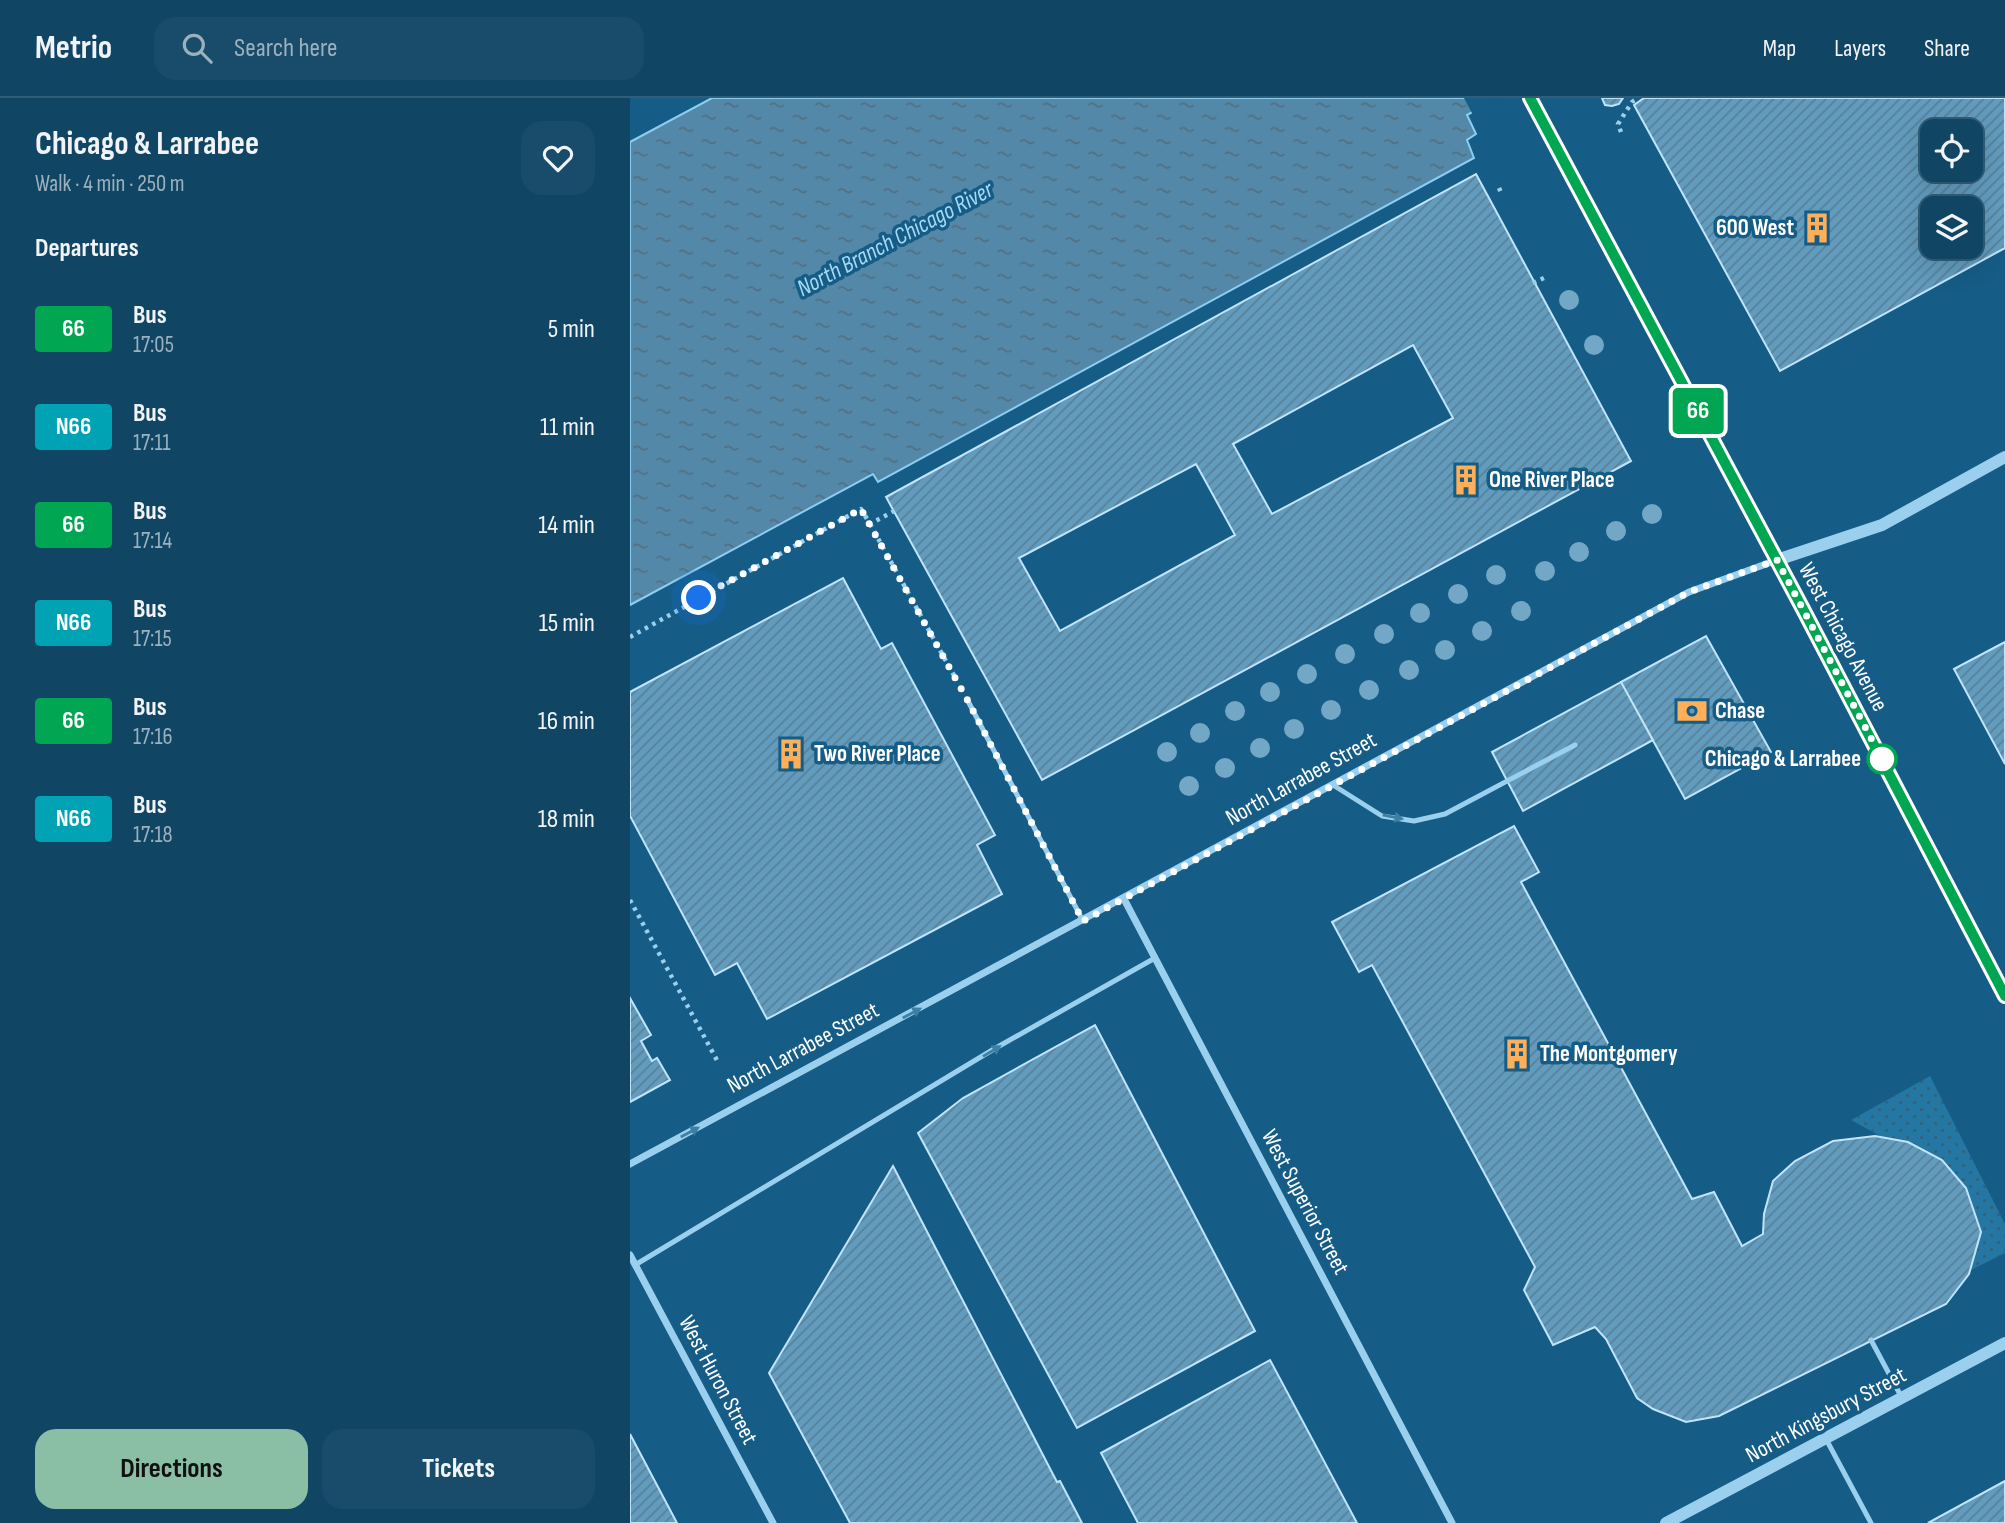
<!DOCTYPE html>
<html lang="en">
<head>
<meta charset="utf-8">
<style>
  :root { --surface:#104564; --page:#194c6a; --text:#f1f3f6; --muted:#9cb1bf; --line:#305d78; --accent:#8abfa5 }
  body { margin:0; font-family:"Sofia Sans Condensed",sans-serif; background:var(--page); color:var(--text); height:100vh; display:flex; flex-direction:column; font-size:26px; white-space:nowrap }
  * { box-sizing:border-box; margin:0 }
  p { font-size:23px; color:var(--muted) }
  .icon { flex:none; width:38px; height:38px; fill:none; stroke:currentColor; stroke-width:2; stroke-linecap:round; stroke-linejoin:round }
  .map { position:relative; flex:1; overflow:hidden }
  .details { display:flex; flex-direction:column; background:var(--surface); width:630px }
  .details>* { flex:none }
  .badge { padding:0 14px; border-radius:5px; font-size:24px; line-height:46px }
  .controls { position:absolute; left:1290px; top:21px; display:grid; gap:14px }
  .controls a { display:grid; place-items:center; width:63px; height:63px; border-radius:14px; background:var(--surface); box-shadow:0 7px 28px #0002,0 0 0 2px var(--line); font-size:35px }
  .you { position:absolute; width:35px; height:35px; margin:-18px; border:5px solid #fff; border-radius:50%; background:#1a73e8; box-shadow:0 0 0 10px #1a73e833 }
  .map>.badge { position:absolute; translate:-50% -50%; box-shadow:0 0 0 4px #fff }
  h2 { padding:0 35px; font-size:26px; line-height:63px }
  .round { display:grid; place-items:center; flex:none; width:74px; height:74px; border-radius:21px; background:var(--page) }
  .overview { display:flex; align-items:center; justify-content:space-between; height:119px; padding:0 35px }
  h1 { font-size:33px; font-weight:700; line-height:52px }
  .primary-button { display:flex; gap:14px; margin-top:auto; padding:14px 35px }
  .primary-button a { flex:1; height:80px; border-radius:21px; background:var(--accent); color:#111; font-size:28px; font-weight:700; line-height:80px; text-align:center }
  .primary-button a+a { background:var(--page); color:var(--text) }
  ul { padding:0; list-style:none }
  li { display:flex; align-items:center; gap:21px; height:98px; padding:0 35px }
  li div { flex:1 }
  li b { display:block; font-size:26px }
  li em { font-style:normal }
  li .badge { min-width:77px; font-weight:700; text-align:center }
  header { display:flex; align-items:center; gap:42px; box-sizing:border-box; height:98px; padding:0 35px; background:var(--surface); border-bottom:2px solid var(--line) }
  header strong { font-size:33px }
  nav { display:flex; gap:38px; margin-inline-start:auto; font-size:24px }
  .search { width:490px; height:63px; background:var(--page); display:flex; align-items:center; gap:18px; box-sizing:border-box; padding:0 24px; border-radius:21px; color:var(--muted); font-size:26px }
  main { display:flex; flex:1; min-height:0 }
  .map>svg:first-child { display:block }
  .park { fill:url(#park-dots) }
  .water { fill:url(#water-ripples); stroke:#8ccef1; stroke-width:2 }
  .pier { fill:#155c86 }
  .building { fill:url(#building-hatch); stroke:#c0e5fa; stroke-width:2; fill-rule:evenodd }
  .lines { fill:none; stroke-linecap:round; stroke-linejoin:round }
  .path { stroke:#9ad0ee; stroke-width:4.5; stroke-dasharray:3.5 5; stroke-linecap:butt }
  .service { stroke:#9ad0ee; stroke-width:5 }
  .minor { stroke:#9ad0ee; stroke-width:7 }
  .tertiary { stroke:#9ad0ee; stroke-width:12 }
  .secondary { stroke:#c7e7fa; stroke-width:14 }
  .tree { fill:#73a7c6 }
  .oneway { fill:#3d7fa5 }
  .line-casing { stroke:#fff; stroke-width:16 }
  .line { stroke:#00a651; stroke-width:10 }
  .walk { stroke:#fff; stroke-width:7; stroke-dasharray:0 12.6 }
  .stop-dot { fill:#fff; stroke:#00a651; stroke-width:3.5 }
  .labels { text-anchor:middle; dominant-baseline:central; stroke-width:7; stroke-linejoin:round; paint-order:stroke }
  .poi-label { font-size:23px; font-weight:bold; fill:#fff; stroke:#155c86; text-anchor:start }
  .street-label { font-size:23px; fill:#fff; stroke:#155c86 }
  .stop-label { font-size:23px; font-weight:bold; fill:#fff; stroke:#155c86; text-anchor:end }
  .water-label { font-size:24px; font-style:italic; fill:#a5d9f6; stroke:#155c86 }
</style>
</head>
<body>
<header>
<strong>Metrio</strong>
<div class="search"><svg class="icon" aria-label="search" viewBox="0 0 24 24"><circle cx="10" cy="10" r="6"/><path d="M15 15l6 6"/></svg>Search here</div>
<nav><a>Map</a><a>Layers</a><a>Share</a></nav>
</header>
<main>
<section class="details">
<div class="overview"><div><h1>Chicago &amp; Larrabee</h1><p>Walk · 4 min · 250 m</p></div><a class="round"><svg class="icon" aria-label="heart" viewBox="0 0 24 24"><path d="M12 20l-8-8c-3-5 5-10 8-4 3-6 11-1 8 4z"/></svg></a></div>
<h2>Departures</h2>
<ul>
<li><span class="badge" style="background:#00a651;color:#fff">66</span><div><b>Bus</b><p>17:05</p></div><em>5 min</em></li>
<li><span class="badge" style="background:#00a3b4;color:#fff">N66</span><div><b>Bus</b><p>17:11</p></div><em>11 min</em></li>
<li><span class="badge" style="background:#00a651;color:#fff">66</span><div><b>Bus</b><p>17:14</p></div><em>14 min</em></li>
<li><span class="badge" style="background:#00a3b4;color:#fff">N66</span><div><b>Bus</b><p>17:15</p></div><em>15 min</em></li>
<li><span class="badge" style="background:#00a651;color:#fff">66</span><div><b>Bus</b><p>17:16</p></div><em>16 min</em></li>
<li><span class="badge" style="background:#00a3b4;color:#fff">N66</span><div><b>Bus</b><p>17:18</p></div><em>18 min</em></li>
</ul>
<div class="primary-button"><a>Directions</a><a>Tickets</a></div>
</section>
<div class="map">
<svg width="1375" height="1425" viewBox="0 0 1375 1425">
  <defs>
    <pattern id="park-dots" width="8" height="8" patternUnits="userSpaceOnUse" patternTransform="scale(1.75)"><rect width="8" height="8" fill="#2476a3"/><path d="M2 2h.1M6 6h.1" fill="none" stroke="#3a5f73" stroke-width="1.8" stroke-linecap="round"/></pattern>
    <pattern id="water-ripples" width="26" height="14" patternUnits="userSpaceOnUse" patternTransform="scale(1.75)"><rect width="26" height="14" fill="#5488a8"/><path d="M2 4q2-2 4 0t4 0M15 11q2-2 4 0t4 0" fill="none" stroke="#517083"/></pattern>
    <pattern id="building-hatch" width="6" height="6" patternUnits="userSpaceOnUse" patternTransform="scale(1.75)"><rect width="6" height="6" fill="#619cbe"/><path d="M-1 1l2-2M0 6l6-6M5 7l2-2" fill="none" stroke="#5a8096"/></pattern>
  </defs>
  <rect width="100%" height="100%" fill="#155c86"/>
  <path class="park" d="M 1300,978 L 1375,1126 L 1375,1155 L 1313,1186 L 1280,1064 L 1250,1038 L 1221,1022 Z"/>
  <path class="water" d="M 82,0 L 868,0 L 837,17 L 846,36 L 837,42 L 844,60 L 248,384 L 243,376 L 0,507 L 0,44 Z"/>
  <path class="pier" d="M 834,0 L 872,0 L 843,17 Z"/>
  <path class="building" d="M 972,0 L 993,0 L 989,6 L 982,8 L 975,7 Z
    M 1014,0 L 1375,0 L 1375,150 L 1150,273 L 1004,7 ZM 1302,33 L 1340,33 L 1340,72 L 1302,72 ZM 1302,110 L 1340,110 L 1340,149 L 1302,149 Z
    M 846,76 L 1001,363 L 412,682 L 256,399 ZM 783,247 L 823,320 L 642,416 L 603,346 ZM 566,366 L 605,437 L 430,533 L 389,460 Z
    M 213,480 L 251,551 L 262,545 L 365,737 L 347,747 L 372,796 L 137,921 L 107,865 L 85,877 L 0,718 L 0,594 Z
    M 1076,538 L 1141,654 L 1055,701 L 991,584 Z
    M 1375,544 L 1375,666 L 1324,571 Z
    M 991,584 L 1023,642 L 893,713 L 862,654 Z
    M 884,728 L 909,774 L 891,784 L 1062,1101 L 1084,1094 L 1112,1148 L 1133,1136 L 1134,1116 L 1143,1083 L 1165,1063 L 1203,1043 L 1245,1038 L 1278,1044 L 1312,1062 L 1336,1090 L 1351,1134 L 1339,1176 L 1316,1206 L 1089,1318 L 1056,1324 L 1023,1311 L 1007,1300 L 976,1241 L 965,1229 L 923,1247 L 894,1192 L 905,1169 L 742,867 L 729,874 L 702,824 Z
    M 0,900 L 21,937 L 11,943 L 22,963 L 27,960 L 40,982 L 0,1004 Z
    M 465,927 L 625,1233 L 447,1330 L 288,1035 L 333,1000 Z
    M 263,1068 L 427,1384 L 430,1383 L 452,1425 L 220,1425 L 139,1275 Z
    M 640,1262 L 727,1425 L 508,1425 L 471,1355 Z
    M 0,1336 L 47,1425 L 0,1425 Z
    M 1375,1383 L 1375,1425 L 1298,1425 Z"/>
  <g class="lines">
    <path class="path" d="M 991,34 L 988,26 L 1002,4 L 1008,0
      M 869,90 L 872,97
      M 903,185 L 916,179
      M 240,426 L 326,581
      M 0,539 L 231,411 L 240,426 L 264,413
      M 0,802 L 89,966"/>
    <path class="service" d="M 338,603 L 453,823
      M 703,687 L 752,718 L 784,723 L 815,716 L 945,647
      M 5,1167 L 364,951 L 525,860
      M 1241,1242 L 1272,1300
      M 1196,1341 L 1241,1425"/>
    <path class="minor" d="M 494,801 L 822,1425
      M 0,1066 L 1059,494 L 1147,462
      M 0,1157 L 143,1425"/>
    <path class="tertiary" d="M 1147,462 L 1252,427 L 1375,359
      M 1036,1425 L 1375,1245"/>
    <path class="secondary" d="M 1147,462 L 1375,898"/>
  </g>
  <g class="tree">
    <circle cx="939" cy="202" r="10"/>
    <circle cx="964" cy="247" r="10"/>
    <circle cx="1022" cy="416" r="10"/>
    <circle cx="986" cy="433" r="10"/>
    <circle cx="949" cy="454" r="10"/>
    <circle cx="915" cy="473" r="10"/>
    <circle cx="866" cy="477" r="10"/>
    <circle cx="828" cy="496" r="10"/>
    <circle cx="891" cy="513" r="10"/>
    <circle cx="790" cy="515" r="10"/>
    <circle cx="852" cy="533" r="10"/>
    <circle cx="754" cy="536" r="10"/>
    <circle cx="815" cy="552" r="10"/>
    <circle cx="715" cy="556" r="10"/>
    <circle cx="779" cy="572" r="10"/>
    <circle cx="677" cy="576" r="10"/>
    <circle cx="739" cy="592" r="10"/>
    <circle cx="640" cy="594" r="10"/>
    <circle cx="701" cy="612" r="10"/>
    <circle cx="605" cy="613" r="10"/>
    <circle cx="664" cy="631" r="10"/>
    <circle cx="570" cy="635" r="10"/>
    <circle cx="630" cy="650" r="10"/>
    <circle cx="537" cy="654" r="10"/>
    <circle cx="595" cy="670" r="10"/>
    <circle cx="559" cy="688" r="10"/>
  </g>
  <defs><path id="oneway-solid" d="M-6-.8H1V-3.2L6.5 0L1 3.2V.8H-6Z" transform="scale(1.75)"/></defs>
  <g class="oneway">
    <use href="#oneway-solid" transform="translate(763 719) rotate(11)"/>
    <use href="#oneway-solid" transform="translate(282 915) rotate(-28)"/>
    <use href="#oneway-solid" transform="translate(362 953) rotate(-31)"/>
    <use href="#oneway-solid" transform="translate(60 1034) rotate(-28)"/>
  </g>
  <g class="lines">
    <g class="line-casing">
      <path id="line" d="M 900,0 L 1174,513 L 1375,898"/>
    </g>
    <use href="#line" class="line"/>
    <path class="walk" d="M 69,500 L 231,411 L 338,603 L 453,823 L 1059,494 L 1147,462 L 1252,661"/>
  </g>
  <defs>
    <g id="building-bare" transform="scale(2.415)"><path d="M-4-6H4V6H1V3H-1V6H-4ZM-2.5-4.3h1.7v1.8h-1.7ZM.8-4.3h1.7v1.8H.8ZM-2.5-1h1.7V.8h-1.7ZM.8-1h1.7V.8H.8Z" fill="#ffaf57" stroke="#155c86" stroke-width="2.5" paint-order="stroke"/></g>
    <g id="bank-bare" transform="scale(2.415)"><path d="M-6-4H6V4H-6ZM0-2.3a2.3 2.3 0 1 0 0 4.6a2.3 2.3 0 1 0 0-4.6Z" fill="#ffaf57" stroke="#155c86" stroke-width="2.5" paint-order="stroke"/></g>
  </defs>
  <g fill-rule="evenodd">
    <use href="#building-bare" x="1187" y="130"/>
    <use href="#building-bare" x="836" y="382"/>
    <use href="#bank-bare" x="1062" y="613"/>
    <use href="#building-bare" x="161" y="656"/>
    <use href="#building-bare" x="887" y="956"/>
  </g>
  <circle class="stop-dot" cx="1252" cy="661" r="14"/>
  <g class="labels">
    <g class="poi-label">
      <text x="1164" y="130" text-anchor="end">600 West</text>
      <text x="859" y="382">One River Place</text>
      <text x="1085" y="613">Chase</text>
      <text x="184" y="656">Two River Place</text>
      <text x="910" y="956">The Montgomery</text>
    </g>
    <g class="street-label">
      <text transform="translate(1213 539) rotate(62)">West Chicago Avenue</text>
      <text transform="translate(671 681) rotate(-29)">North Larrabee Street</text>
      <text transform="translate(173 950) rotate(-28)">North Larrabee Street</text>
      <text transform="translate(675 1104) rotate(62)">West Superior Street</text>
      <text transform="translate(88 1282) rotate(62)">West Huron Street</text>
      <text transform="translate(1196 1317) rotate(-28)">North Kingsbury Street</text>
    </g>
    <g class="stop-label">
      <text x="1231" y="661">Chicago &amp; Larrabee</text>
    </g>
    <g class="water-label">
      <text transform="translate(265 141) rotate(-28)">North Branch Chicago River</text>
    </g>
  </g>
</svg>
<div class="controls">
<a><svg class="icon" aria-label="locate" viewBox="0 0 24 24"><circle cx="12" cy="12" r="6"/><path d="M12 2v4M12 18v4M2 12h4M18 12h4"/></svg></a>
<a><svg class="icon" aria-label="layers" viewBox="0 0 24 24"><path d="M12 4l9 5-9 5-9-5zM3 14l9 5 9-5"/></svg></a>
</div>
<div class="you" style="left:69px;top:500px"></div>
<b class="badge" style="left:1068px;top:313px;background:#00a651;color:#fff">66</b>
</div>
</main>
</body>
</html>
